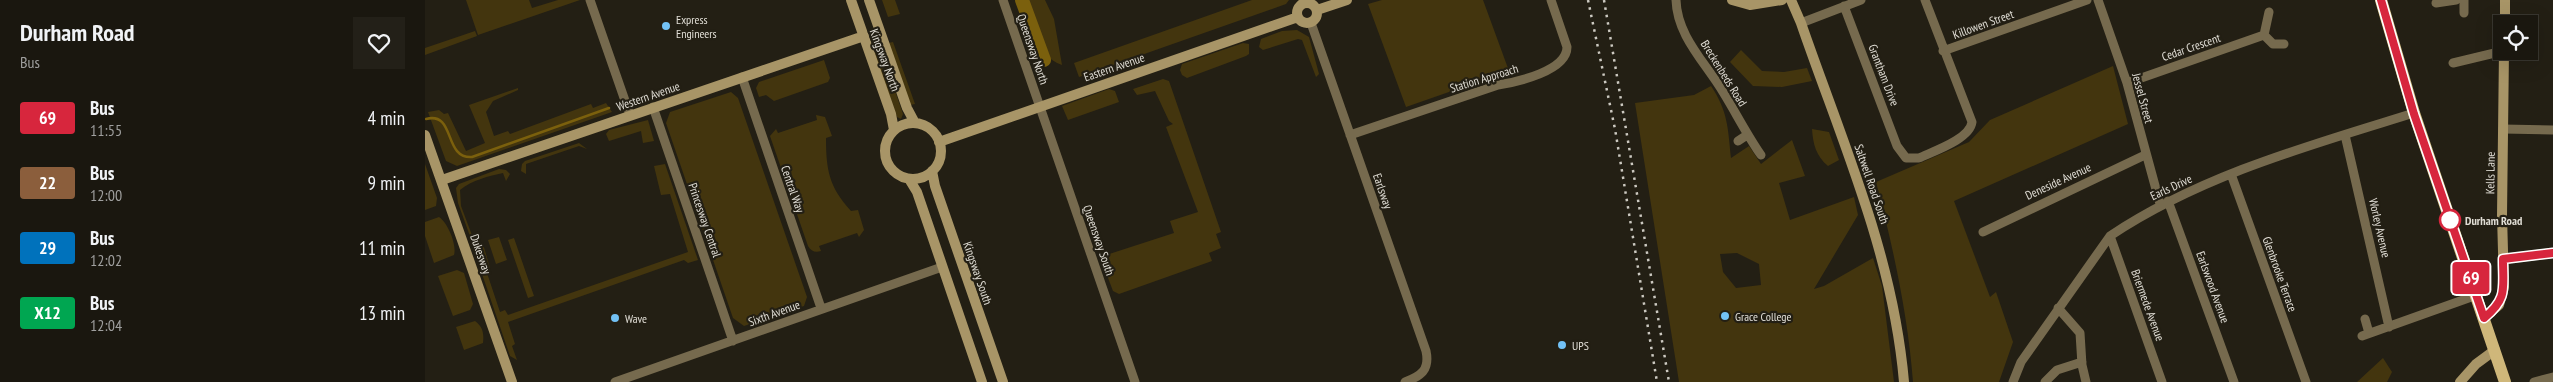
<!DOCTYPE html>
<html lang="en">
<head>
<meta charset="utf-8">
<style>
  :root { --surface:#1a170f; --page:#232018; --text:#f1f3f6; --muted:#9f9f9e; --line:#38362f }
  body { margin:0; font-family:"PT Sans Narrow",sans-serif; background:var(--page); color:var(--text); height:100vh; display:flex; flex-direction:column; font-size:19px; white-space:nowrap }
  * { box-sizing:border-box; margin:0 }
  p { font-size:16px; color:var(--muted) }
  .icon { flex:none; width:28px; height:28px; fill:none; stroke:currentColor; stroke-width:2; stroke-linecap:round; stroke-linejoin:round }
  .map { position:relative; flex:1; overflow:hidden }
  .side { display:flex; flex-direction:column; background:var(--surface); width:425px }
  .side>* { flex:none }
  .badge { padding:0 10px; border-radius:4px; font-size:18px; line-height:32px }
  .controls { position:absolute; left:2068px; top:15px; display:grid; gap:10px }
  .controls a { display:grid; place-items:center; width:45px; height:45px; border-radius:0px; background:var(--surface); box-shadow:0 5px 20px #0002,0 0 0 1px var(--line); font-size:25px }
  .map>.badge { position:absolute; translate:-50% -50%; box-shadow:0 0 0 2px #fff }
  .round { display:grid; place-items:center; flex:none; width:52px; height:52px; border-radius:0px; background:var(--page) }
  .head { display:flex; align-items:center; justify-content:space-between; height:85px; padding:0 20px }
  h1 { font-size:24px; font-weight:700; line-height:38px }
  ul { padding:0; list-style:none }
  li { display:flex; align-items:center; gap:15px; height:65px; padding:0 20px }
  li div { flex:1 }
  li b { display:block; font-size:19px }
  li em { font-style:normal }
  li .badge { min-width:55px; font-weight:700; text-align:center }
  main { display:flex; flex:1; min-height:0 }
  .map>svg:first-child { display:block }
  .green { fill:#43350e; fill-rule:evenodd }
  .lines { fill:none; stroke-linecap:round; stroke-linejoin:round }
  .stream { stroke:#7b600d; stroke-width:2.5 }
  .river { stroke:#7b600d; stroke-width:14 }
  .street { stroke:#766a4e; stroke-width:9 }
  .secondary { stroke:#a89567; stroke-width:10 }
  .primary { stroke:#cfb77a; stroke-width:12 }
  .rail { stroke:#ccc9c1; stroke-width:2.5; stroke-dasharray:2.5 5; stroke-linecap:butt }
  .line-casing { stroke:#fff; stroke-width:11 }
  .line { stroke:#d7263d; stroke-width:8 }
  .poi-dot { fill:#72c1f5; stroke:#231f14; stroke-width:2 }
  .stop-dot { fill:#fff; stroke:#d7263d; stroke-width:2.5 }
  .labels { text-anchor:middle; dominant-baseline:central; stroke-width:4.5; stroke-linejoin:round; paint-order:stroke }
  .poi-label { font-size:12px; fill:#e0ddd5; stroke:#231f14; text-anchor:start }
  .street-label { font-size:12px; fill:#e0ddd5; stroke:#231f14 }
  .stop-label { font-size:12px; font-weight:bold; fill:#e0ddd5; stroke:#231f14; text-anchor:start }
</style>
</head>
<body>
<main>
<section class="side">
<div class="head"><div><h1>Durham Road</h1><p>Bus</p></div><a class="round"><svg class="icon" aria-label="heart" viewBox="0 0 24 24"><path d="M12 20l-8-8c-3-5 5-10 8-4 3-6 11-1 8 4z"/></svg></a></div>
<ul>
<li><span class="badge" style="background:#d7263d;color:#fff">69</span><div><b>Bus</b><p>11:55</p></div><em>4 min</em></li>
<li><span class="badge" style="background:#8b5e3c;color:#fff">22</span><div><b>Bus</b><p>12:00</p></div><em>9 min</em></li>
<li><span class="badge" style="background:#0072bc;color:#fff">29</span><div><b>Bus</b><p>12:02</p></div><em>11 min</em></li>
<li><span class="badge" style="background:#00a651;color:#fff">X12</span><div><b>Bus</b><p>12:04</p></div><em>13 min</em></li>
</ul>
</section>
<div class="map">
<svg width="2128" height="382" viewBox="0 0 2128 382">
  <rect width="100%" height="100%" fill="#231f14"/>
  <path class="green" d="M 41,0 L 104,0 L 107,8 L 133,0 L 155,0 L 53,35 Z
    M 457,0 L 470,0 L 475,14 L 463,17 Z
    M 591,0 L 620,0 L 629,19 L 637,65 C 610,55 600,25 591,0 Z
    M 827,0 L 864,0 L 861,4 L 654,77 L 649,63 Z
    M 957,0 L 1058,0 L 1084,71 L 981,107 L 943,4 Z
    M 872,30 L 884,37 L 894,74 L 891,77 L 877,40 L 873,39 L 838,50 L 834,47 L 836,39 L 857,31 Z
    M 50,31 L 52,36 L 0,55 L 0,48 Z
    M 468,42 L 490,104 L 485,105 L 463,43 Z
    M 818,43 L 824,44 L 824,54 L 821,56 L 762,78 L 757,75 L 755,70 L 757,64 Z
    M 455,47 L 478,114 L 476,119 L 472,117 L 450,56 L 450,51 Z
    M 1316,50 L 1337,71 L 1359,72 L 1382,68 L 1387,81 L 1357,87 L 1328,86 L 1305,62 Z
    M 399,60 L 405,78 L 403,82 L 349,101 L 341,95 L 334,97 L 331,88 L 334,82 Z
    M 1688,66 L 1703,124 L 1529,201 L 1565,297 L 1571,292 L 1588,342 L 1574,382 L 1488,382 C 1483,315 1468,247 1451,182 L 1544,142 L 1565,120 Z
    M 738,79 L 744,81 L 796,232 L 791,234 L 796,248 L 784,253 L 787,261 L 694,294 L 688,291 L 675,257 L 749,233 L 745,221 L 773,212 L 741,127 L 748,124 L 744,121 L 730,91 L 712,95 L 708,89 Z
    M 1286,86 C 1303,111 1303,129 1306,158 L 1324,146 L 1336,164 L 1367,140 L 1380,176 L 1354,183 L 1365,220 L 1429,197 L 1433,215 L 1389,289 L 1399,286 L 1448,258 L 1457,286 L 1469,382 L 1254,382 L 1210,103 L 1269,95 ZM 1312,253 L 1334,264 L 1336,285 L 1311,288 L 1298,272 L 1295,254 Z
    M 93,88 L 93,90 L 68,101 L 61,112 L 69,136 L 83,131 L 85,134 L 166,104 L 168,108 L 181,103 L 187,112 L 32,166 L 21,161 L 3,112 L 14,110 L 19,114 L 23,113 L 41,151 L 60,143 L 44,105 Z
    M 684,89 L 690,91 L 694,102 L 643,120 L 637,106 Z
    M 306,92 L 313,98 L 382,297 L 379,306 L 319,326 L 308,318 L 241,123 L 245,112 Z
    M 391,115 L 400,117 L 407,136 L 401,138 C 401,170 404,187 426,211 L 433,210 L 439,230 L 434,237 L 432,233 L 394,246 L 396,251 C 390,253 386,251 383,246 L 345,136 L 351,129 L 353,133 L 392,120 Z
    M 223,120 L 229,141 L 218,143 L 216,131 L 184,141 L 181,134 L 184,130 Z
    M 1387,129 L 1404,132 L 1414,160 L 1403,166 C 1391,156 1388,144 1387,129 Z
    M 154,143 L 162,149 L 154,146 L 101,164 L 101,174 L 96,171 L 97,164 L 100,161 Z
    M 0,164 L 12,198 L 11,206 L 0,210 Z
    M 240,164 L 273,260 L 263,263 L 259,260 L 83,322 L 90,344 L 87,346 L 92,360 L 85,356 L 56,271 L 61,270 L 75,312 L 80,310 L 83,315 L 263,252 L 245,194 L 236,195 L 229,166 Z
    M 74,169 L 81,170 L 85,174 L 81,181 L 78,173 C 64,176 47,180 35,190 L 36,206 L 48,238 L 46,239 L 33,203 L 31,188 L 34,184 Z
    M 14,217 C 23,223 32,245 29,255 L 9,263 L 0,236 L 0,222 Z
    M 74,237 L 82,260 L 71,264 L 63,240 Z
    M 89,238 L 109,296 L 103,298 L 83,240 Z
    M 58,244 L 65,268 L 56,270 L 48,246 Z
    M 32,270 L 39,273 L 48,304 L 45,310 L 28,316 L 13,276 Z
    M 50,321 C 58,327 59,333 58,343 L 39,350 L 31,327 Z
    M 1958,358 L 1967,372 L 1962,382 L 1932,382 Z"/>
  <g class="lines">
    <path class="stream" d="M 1,119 C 31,111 18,159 47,157 L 184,108"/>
    <path class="river" d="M 597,0 L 619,60"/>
    <path class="street" d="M 165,0 L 205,115
      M 578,0 L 710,382
      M 878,0 L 879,3
      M 1251,0 C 1252,36 1280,62 1298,92 C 1311,113 1322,135 1336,155
      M 1673,0 L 1702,83 L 1735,204
      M 2039,0 L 2039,13
      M 2011,3 L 2031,0
      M 1419,6 L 1472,146 L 1481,158 L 1494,158 C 1509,151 1545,139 1547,122 L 1500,0
      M 1844,12 L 1839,35 L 1848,44 L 1859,44
      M 886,23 L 1001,351 C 1005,370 996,376 980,382
      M 1376,23 L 1436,0
      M 1518,51 L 1662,0
      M 2028,63 L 2078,51
      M 317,77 L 396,308
      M 1702,83 L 1839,35
      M 228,107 L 308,341
      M 2078,129 L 2128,130
      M 925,135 L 1073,85 C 1092,82 1142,71 1142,47 L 1126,0
      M 1920,135 L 1964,327
      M 1313,141 L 1322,135
      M 1806,174 L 1881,382
      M 1743,201 L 1809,382
      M 1558,232 L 1720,155
      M 1685,236 L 1737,382
      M 1633,308 L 1655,333 L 1657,365 L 1661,382
      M 1940,319 L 1944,333
      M 1937,336 L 2052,295
      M 190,382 L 517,267
      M 1588,382 L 1596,362 L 1685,236 C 1776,175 1886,145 1989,113
      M 1620,382 L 1632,370 L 1657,362
      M 2109,382 L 2128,377"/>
    <path class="secondary" d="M 426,0 L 466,114 L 469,130
      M 444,0 L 482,108 L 490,123
      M 1307,0 L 1325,5 L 1357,0
      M 1366,0 L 1376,23 C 1417,142 1468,254 1479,382
      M872 13a10 10 0 1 1 20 0a10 10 0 1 1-20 0Z
      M 892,10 L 922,0
      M 2080,24 L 2080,0
      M460 151a28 28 0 1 1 56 0a28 28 0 1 1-56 0Z
      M 0,135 L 87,382
      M 514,142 L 873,17
      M 507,171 L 510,186 L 578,382
      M 484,179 L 492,192 L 557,382
      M 17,180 L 439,36
      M 2078,259 L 2128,253
      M 2059,318 L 2074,305 L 2079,287 L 2077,215 L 2079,51
      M 2035,382 L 2051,364 L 2070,350"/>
    <path class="primary" d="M 1956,0 L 1989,113 L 2080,382"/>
    <path class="rail" d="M 1163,0 L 1190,129 L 1232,382
      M 1179,0 L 1244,382"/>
  </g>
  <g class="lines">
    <g class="line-casing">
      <path id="line" d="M 1956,0 L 1989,114 L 2059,318 C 2083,299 2078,288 2078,259 L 2128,253"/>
    </g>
    <use href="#line" class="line"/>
  </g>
  <g class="poi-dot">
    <circle cx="241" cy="26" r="5"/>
    <circle cx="1300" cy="316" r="5"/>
    <circle cx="190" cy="318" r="5"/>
    <circle cx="1137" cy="345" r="5"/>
  </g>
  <circle class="stop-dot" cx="2025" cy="220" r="10"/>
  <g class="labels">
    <g class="poi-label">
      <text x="251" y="19">Express<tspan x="251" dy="14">Engineers</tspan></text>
      <text x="1310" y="316">Grace College</text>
      <text x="200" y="318">Wave</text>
      <text x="1147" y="345">UPS</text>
    </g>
    <g class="street-label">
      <text transform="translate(1558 24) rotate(-20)">Killowen Street</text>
      <text transform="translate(1766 47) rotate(-19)">Cedar Crescent</text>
      <text transform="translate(608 49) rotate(71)">Queensway North</text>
      <text transform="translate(460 60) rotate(70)">Kingsway North</text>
      <text transform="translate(689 67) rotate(-19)">Eastern Avenue</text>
      <text transform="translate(1299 73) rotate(58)">Breckenbeds Road</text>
      <text transform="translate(1459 75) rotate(69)">Grantham Drive</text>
      <text transform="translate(1059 78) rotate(-17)">Station Approach</text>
      <text transform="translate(223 96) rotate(-19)">Western Avenue</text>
      <text transform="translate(1718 98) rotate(75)">Jessel Street</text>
      <text transform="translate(2065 173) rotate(-89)">Kells Lane</text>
      <text transform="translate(1633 181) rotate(-25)">Deneside Avenue</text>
      <text transform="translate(1447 184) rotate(71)">Saltwell Road South</text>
      <text transform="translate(1746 187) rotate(-25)">Earls Drive</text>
      <text transform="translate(368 189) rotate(71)">Central Way</text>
      <text transform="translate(958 191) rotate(71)">Earlsway</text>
      <text transform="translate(280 220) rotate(71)">Princesway Central</text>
      <text transform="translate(1955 228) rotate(77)">Worley Avenue</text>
      <text transform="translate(674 240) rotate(71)">Queensway South</text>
      <text transform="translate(56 254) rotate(71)">Dukesway</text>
      <text transform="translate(553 273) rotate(71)">Kingsway South</text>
      <text transform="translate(1855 274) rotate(70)">Glenbrooke Terrace</text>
      <text transform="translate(1788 287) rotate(70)">Earlswood Avenue</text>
      <text transform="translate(1723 305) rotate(70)">Briermede Avenue</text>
      <text transform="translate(349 313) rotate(-20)">Sixth Avenue</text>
    </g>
    <g class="stop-label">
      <text x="2040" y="220">Durham Road</text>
    </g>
  </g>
</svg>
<div class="controls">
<a><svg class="icon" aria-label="locate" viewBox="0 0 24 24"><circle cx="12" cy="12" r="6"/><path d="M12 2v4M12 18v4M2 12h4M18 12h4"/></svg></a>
</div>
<b class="badge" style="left:2046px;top:278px;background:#d7263d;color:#fff">69</b>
</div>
</main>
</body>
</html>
